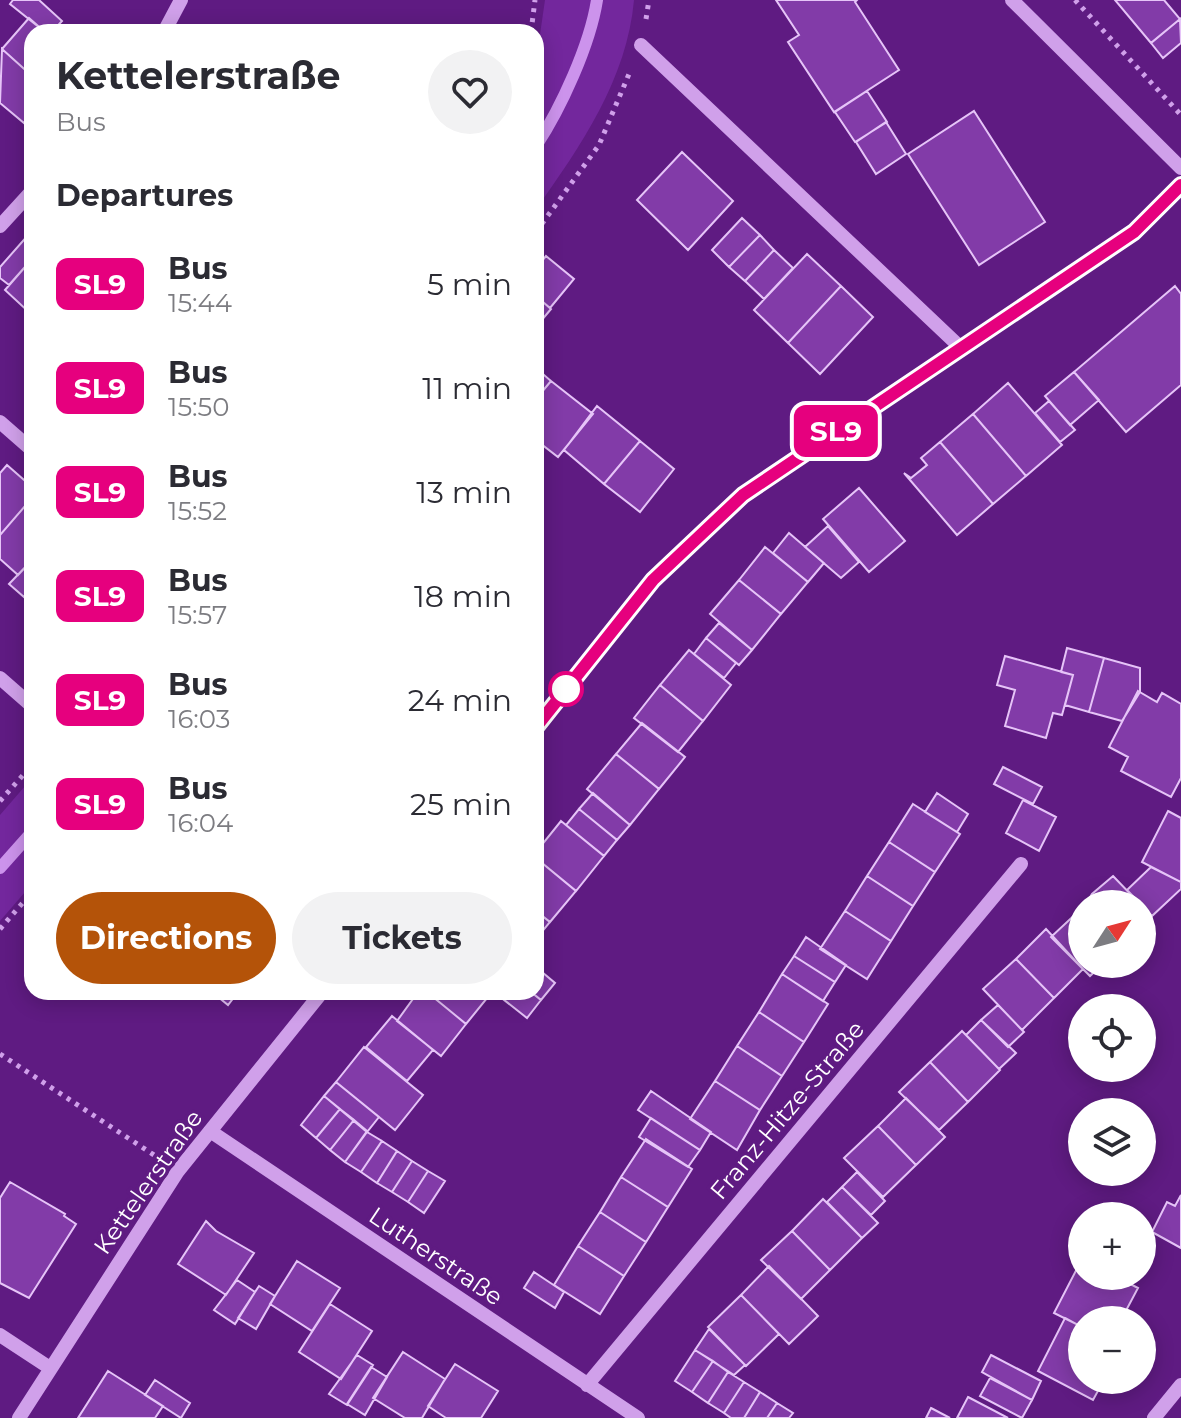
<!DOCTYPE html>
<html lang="en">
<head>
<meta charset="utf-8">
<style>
  :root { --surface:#fff; --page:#f2f2f3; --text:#2b2b33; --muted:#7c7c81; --accent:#b45309 }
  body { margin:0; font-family:Montserrat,sans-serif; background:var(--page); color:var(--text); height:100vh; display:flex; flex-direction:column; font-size:30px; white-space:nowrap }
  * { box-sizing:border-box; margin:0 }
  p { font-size:26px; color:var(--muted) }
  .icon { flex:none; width:44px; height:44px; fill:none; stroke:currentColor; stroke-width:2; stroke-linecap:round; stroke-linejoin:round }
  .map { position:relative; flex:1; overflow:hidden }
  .details { position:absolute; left:24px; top:24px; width:520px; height:976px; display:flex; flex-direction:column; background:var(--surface); border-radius:24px; box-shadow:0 4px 20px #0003 }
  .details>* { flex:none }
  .badge { padding:0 16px; border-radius:12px; font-size:28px; line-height:52px }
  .needle { width:52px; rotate:54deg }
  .buttons { position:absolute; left:1068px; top:890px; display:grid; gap:16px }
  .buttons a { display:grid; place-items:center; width:88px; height:88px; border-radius:50%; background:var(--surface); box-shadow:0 4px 20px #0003; font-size:40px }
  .map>.badge { position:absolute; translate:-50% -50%; box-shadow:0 0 0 4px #fff }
  h2 { padding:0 32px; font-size:30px; line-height:72px }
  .round { display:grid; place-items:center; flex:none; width:84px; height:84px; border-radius:42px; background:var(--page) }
  .overview { display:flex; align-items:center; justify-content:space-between; height:136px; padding:0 32px }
  h1 { font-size:38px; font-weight:700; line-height:60px }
  .primary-button { display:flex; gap:16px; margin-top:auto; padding:16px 32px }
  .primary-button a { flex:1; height:92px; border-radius:48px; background:var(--accent); color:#fff; font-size:32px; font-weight:700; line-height:92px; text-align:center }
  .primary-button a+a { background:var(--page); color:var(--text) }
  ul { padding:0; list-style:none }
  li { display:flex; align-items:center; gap:24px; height:104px; padding:0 32px }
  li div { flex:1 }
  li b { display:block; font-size:30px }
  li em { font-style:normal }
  li .badge { min-width:88px; font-weight:700; text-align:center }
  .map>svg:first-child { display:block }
  .green { fill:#73279d }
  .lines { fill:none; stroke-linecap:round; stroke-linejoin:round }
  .stream { stroke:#cc93ec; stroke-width:12 }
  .building { fill:#823ba8; stroke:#e6c4f8; stroke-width:2 }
  .path { stroke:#d0a0ea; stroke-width:5; stroke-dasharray:4 6; stroke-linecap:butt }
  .minor { stroke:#d0a0ea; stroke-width:14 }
  .line-casing { stroke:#fff; stroke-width:18 }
  .line { stroke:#e6007e; stroke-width:12 }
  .stop-dot { fill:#fff; stroke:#e6007e; stroke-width:4 }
  .labels { text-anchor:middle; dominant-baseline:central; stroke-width:7; stroke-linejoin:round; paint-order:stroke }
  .street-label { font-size:24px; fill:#fff; stroke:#5f1b82 }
</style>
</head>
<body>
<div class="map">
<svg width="1181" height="1418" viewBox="0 0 1181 1418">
  <rect width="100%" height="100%" fill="#5f1b82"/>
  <path class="green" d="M 545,0 L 634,0 C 627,79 581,146 536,209 L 536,62 Z
    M 32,778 L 32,884 L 0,921 L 0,815 Z"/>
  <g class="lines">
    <path class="stream" d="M 536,146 C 561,108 590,45 597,0
      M 0,868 L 32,832"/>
  </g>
  <path class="building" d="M 13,0 L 39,0 L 62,21 L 52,32 L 45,32 L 10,4 Z
    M 776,0 L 857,0 L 855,2 L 899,70 L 834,112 L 788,42 L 799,35 Z
    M 1115,0 L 1164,0 L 1180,19 L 1151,43 Z
    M 29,18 L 45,32 L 32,32 L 32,76 L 2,49 Z
    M 1180,19 L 1181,43 L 1163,58 L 1151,43 Z
    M 2,49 L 32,76 L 32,114 L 24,123 L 0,103 Z
    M 867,91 L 887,122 L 855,142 L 835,112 Z
    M 974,111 L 1045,222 L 979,265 L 908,154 Z
    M 886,122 L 906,154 L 876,174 L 856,142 Z
    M 682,152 L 733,201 L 688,250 L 637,200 Z
    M 742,218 L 760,235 L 729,267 L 712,250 Z
    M 30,233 L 32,259 L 9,285 L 0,278 L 0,267 Z
    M 760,235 L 774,250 L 745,281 L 729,267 Z
    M 774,250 L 793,268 L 764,299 L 745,281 Z
    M 807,254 L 841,286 L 788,343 L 754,310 Z
    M 546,256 L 574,279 L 550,308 L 536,296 L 536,268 Z
    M 32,259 L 32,315 L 5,290 Z
    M 841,286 L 873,317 L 820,374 L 788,343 Z
    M 1175,286 L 1181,294 L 1181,385 L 1126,432 L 1074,372 Z
    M 536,296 L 551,309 L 536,327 Z
    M 536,368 L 551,381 L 536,399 Z
    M 1074,372 L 1099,400 L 1070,425 L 1045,396 Z
    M 551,381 L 593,414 L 558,457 L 536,440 L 536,399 Z
    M 1008,383 L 1062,445 L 1026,476 L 973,414 Z
    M 1049,401 L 1075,430 L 1060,442 L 1035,413 Z
    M 597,406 L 640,441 L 604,484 L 564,450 Z
    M 973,414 L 1026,476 L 993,504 L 940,442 Z
    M 640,441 L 674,469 L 640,512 L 604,484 Z
    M 940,442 L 993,504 L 957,535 L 904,473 L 911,478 L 927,465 L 921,458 Z
    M 7,465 L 32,487 L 32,498 L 0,535 L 0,473 Z
    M 859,488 L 905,541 L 869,572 L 823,519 Z
    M 32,498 L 32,560 L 18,575 L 0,559 L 0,535 Z
    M 828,526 L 859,562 L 841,578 L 805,547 Z
    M 789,533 L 824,563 L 808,582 L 773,553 Z
    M 765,547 L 808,582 L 781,614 L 739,580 Z
    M 32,560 L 32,588 L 24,597 L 9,584 Z
    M 739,580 L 781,614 L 752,650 L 710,614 Z
    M 719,623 L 752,650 L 739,665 L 706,638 Z
    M 706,638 L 736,663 L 724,678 L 694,654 Z
    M 1067,648 L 1104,658 L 1089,712 L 1065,705 L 1073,675 L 1061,672 Z
    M 689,650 L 731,685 L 703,721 L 660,685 Z
    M 1005,656 L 1073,675 L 1062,715 L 1053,713 L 1046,738 L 1005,726 L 1015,690 L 997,685 Z
    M 1104,658 L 1140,668 L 1140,692 L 1122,721 L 1089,712 Z
    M 660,685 L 703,721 L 678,752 L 634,718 Z
    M 1138,691 L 1157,702 L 1162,693 L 1181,704 L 1181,778 L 1171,797 L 1121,771 L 1128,757 L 1109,747 Z
    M 642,723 L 685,757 L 659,789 L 616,754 Z
    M 616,754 L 659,789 L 630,825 L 587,789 Z
    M 1003,767 L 1042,787 L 1033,804 L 994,784 Z
    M 593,793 L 630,825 L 617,840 L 579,809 Z
    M 937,793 L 968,814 L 957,832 L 925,812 Z
    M 1023,800 L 1056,817 L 1039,851 L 1006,833 Z
    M 913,804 L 960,834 L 935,872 L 889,842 Z
    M 579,809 L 617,840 L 604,856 L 566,825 Z
    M 1168,811 L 1181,818 L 1181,882 L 1142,862 Z
    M 561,821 L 604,856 L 576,891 L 536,858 L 536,852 Z
    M 889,842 L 935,872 L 913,906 L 867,876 Z
    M 536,858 L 576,891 L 550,922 L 536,911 Z
    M 1151,867 L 1181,882 L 1181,889 L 1152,916 L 1127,890 Z
    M 867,876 L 913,906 L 891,941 L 845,911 Z
    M 1113,876 L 1140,904 L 1086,904 L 1092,894 Z
    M 1081,909 L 1082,964 L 1103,964 L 1090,976 L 1051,937 Z
    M 536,911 L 550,922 L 536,939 Z
    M 845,911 L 891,941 L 867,979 L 820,949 Z
    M 1046,929 L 1083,969 L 1054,998 L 1016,959 Z
    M 806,937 L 846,965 L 835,982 L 794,956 Z
    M 794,956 L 835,982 L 823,1001 L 782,974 Z
    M 1016,959 L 1054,998 L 1022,1030 L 983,989 Z
    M 536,967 L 555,983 L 541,1000 L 531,992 L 536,992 Z
    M 782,974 L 828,1004 L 804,1042 L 759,1012 Z
    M 212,992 L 238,992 L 228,1005 Z
    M 418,992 L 427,992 L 466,1024 L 441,1056 L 397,1021 Z
    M 427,992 L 492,992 L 466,1024 Z
    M 494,992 L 531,992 L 541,1000 L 527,1018 Z
    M 998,1005 L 1024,1032 L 1008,1047 L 981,1020 Z
    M 759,1012 L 804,1042 L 782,1076 L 737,1046 Z
    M 392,1016 L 433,1050 L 407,1081 L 366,1047 Z
    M 981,1020 L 1016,1053 L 999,1069 L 966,1035 Z
    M 962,1031 L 1000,1070 L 968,1102 L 930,1062 Z
    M 737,1046 L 782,1076 L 760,1110 L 715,1081 Z
    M 364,1047 L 423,1095 L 395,1130 L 336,1082 Z
    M 930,1062 L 968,1102 L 939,1130 L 899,1092 Z
    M 715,1081 L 760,1110 L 737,1150 L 690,1119 Z
    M 336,1082 L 379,1117 L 367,1132 L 324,1096 Z
    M 651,1091 L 711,1132 L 700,1150 L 638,1110 Z
    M 324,1096 L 340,1109 L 316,1138 L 301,1125 Z
    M 906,1098 L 945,1137 L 916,1165 L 878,1126 Z
    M 340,1109 L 354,1120 L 330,1150 L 316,1138 Z
    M 651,1118 L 700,1150 L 688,1167 L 639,1137 Z
    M 354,1120 L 367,1131 L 345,1162 L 330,1150 Z
    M 878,1126 L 916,1165 L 883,1197 L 844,1158 Z
    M 367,1132 L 382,1141 L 361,1172 L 345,1162 Z
    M 646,1139 L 692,1169 L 668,1207 L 621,1177 Z
    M 382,1141 L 397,1151 L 377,1183 L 361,1172 Z
    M 397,1151 L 412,1161 L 392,1192 L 377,1183 Z
    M 412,1161 L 428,1171 L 408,1202 L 392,1192 Z
    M 428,1171 L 445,1181 L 424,1213 L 408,1202 Z
    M 857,1172 L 885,1201 L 871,1215 L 842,1187 Z
    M 621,1177 L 668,1207 L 646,1242 L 600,1212 Z
    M 10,1182 L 65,1214 L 64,1216 L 76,1224 L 29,1298 L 0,1283 L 0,1198 Z
    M 842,1187 L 878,1223 L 862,1238 L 827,1202 Z
    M 1181,1195 L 1181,1248 L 1152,1232 L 1167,1202 L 1175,1206 Z
    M 823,1199 L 862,1238 L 830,1270 L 792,1231 Z
    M 600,1212 L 646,1242 L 624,1276 L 578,1246 Z
    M 206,1221 L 216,1231 L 254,1253 L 226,1295 L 178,1264 Z
    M 792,1231 L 830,1270 L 801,1299 L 761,1260 Z
    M 578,1246 L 624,1276 L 600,1314 L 554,1285 Z
    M 1082,1259 L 1082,1276 L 1115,1276 L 1138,1288 L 1121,1320 L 1082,1320 L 1082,1327 L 1054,1313 Z
    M 297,1261 L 340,1288 L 312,1331 L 270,1304 Z
    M 769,1266 L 818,1316 L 789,1344 L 741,1295 Z
    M 534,1272 L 564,1292 L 555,1308 L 524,1288 Z
    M 237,1280 L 255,1292 L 235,1324 L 214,1310 Z
    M 259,1286 L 275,1296 L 256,1329 L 238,1318 Z
    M 741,1295 L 779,1334 L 746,1366 L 708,1327 Z
    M 330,1304 L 372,1331 L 341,1379 L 299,1352 Z
    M 1065,1318 L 1082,1327 L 1082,1380 L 1104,1380 L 1093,1400 L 1038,1371 Z
    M 709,1329 L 745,1365 L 734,1375 L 695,1350 Z
    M 695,1350 L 713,1361 L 692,1392 L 675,1381 Z
    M 403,1352 L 445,1379 L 422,1418 L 405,1418 L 373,1398 Z
    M 357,1355 L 373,1365 L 347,1405 L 329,1394 Z
    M 991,1355 L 1041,1381 L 1032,1400 L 982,1372 Z
    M 713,1361 L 728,1372 L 708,1403 L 692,1392 Z
    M 455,1364 L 498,1391 L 481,1418 L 446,1418 L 428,1406 Z
    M 371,1367 L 387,1377 L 365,1415 L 347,1404 Z
    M 108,1371 L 163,1406 L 155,1418 L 78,1418 Z
    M 728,1372 L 744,1382 L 724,1413 L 708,1403 Z
    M 990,1378 L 1032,1400 L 1022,1418 L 980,1396 Z
    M 155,1380 L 190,1403 L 181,1418 L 145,1395 Z
    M 744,1382 L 760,1392 L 744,1418 L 731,1418 L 724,1413 Z
    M 760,1392 L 777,1403 L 767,1418 L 744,1418 Z
    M 968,1397 L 1008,1418 L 957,1418 Z
    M 777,1403 L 793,1413 L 789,1418 L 767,1418 Z
    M 931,1408 L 950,1418 L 926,1418 Z"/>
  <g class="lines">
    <path class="path" d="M 1075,0 L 1181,115
      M 646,19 L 649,0
      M 531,32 L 535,0
      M 536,232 L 599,145 L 629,74
      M 0,801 L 32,765
      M 0,929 L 32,892
      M 0,1054 L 157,1157"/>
    <path class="minor" d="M 1012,0 L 1181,168
      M 164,32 L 181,0
      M 641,45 L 960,347
      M 0,226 L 32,191
      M 0,422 L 32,450
      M 0,678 L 32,706
      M 536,727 L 653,580 L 743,495 L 1134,232 L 1181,185
      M 210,1131 L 638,1418
      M 0,1335 L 50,1368
      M 587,1385 L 1021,864
      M 19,1418 L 178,1171 L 322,992
      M 1154,1418 L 1181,1385"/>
  </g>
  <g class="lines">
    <g class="line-casing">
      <path id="line" d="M 536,727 L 653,580 L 743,495 L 1134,232 L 1181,185"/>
    </g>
    <use href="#line" class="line"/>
  </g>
  <circle class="stop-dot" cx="566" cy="689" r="16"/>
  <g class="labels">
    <g class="street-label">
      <text transform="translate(787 1110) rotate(-50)">Franz-Hitze-Straße</text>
      <text transform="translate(148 1182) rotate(-55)">Kettelerstraße</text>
      <text transform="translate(436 1256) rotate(34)">Lutherstraße</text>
    </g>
  </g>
</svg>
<div class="buttons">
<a><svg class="needle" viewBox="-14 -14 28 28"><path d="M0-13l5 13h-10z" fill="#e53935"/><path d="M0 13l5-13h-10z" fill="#7c7c81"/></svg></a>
<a><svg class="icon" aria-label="locate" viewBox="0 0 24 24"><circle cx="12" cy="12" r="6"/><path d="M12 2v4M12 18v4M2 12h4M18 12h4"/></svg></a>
<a><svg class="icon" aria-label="layers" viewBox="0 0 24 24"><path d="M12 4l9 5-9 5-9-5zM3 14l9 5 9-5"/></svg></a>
<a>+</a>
<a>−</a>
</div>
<b class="badge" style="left:836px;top:431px;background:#e6007e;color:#fff">SL9</b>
<section class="details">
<div class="overview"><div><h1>Kettelerstraße</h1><p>Bus</p></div><a class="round"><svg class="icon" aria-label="heart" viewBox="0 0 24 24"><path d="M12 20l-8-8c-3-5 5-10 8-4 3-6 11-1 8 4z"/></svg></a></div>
<h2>Departures</h2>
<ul>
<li><span class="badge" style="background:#e6007e;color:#fff">SL9</span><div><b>Bus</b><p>15:44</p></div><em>5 min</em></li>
<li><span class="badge" style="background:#e6007e;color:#fff">SL9</span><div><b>Bus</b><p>15:50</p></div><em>11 min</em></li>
<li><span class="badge" style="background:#e6007e;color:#fff">SL9</span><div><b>Bus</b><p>15:52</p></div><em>13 min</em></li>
<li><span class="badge" style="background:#e6007e;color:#fff">SL9</span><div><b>Bus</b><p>15:57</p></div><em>18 min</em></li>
<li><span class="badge" style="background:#e6007e;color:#fff">SL9</span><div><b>Bus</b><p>16:03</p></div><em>24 min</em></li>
<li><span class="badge" style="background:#e6007e;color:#fff">SL9</span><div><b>Bus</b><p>16:04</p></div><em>25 min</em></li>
</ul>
<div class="primary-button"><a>Directions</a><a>Tickets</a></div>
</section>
</div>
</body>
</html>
